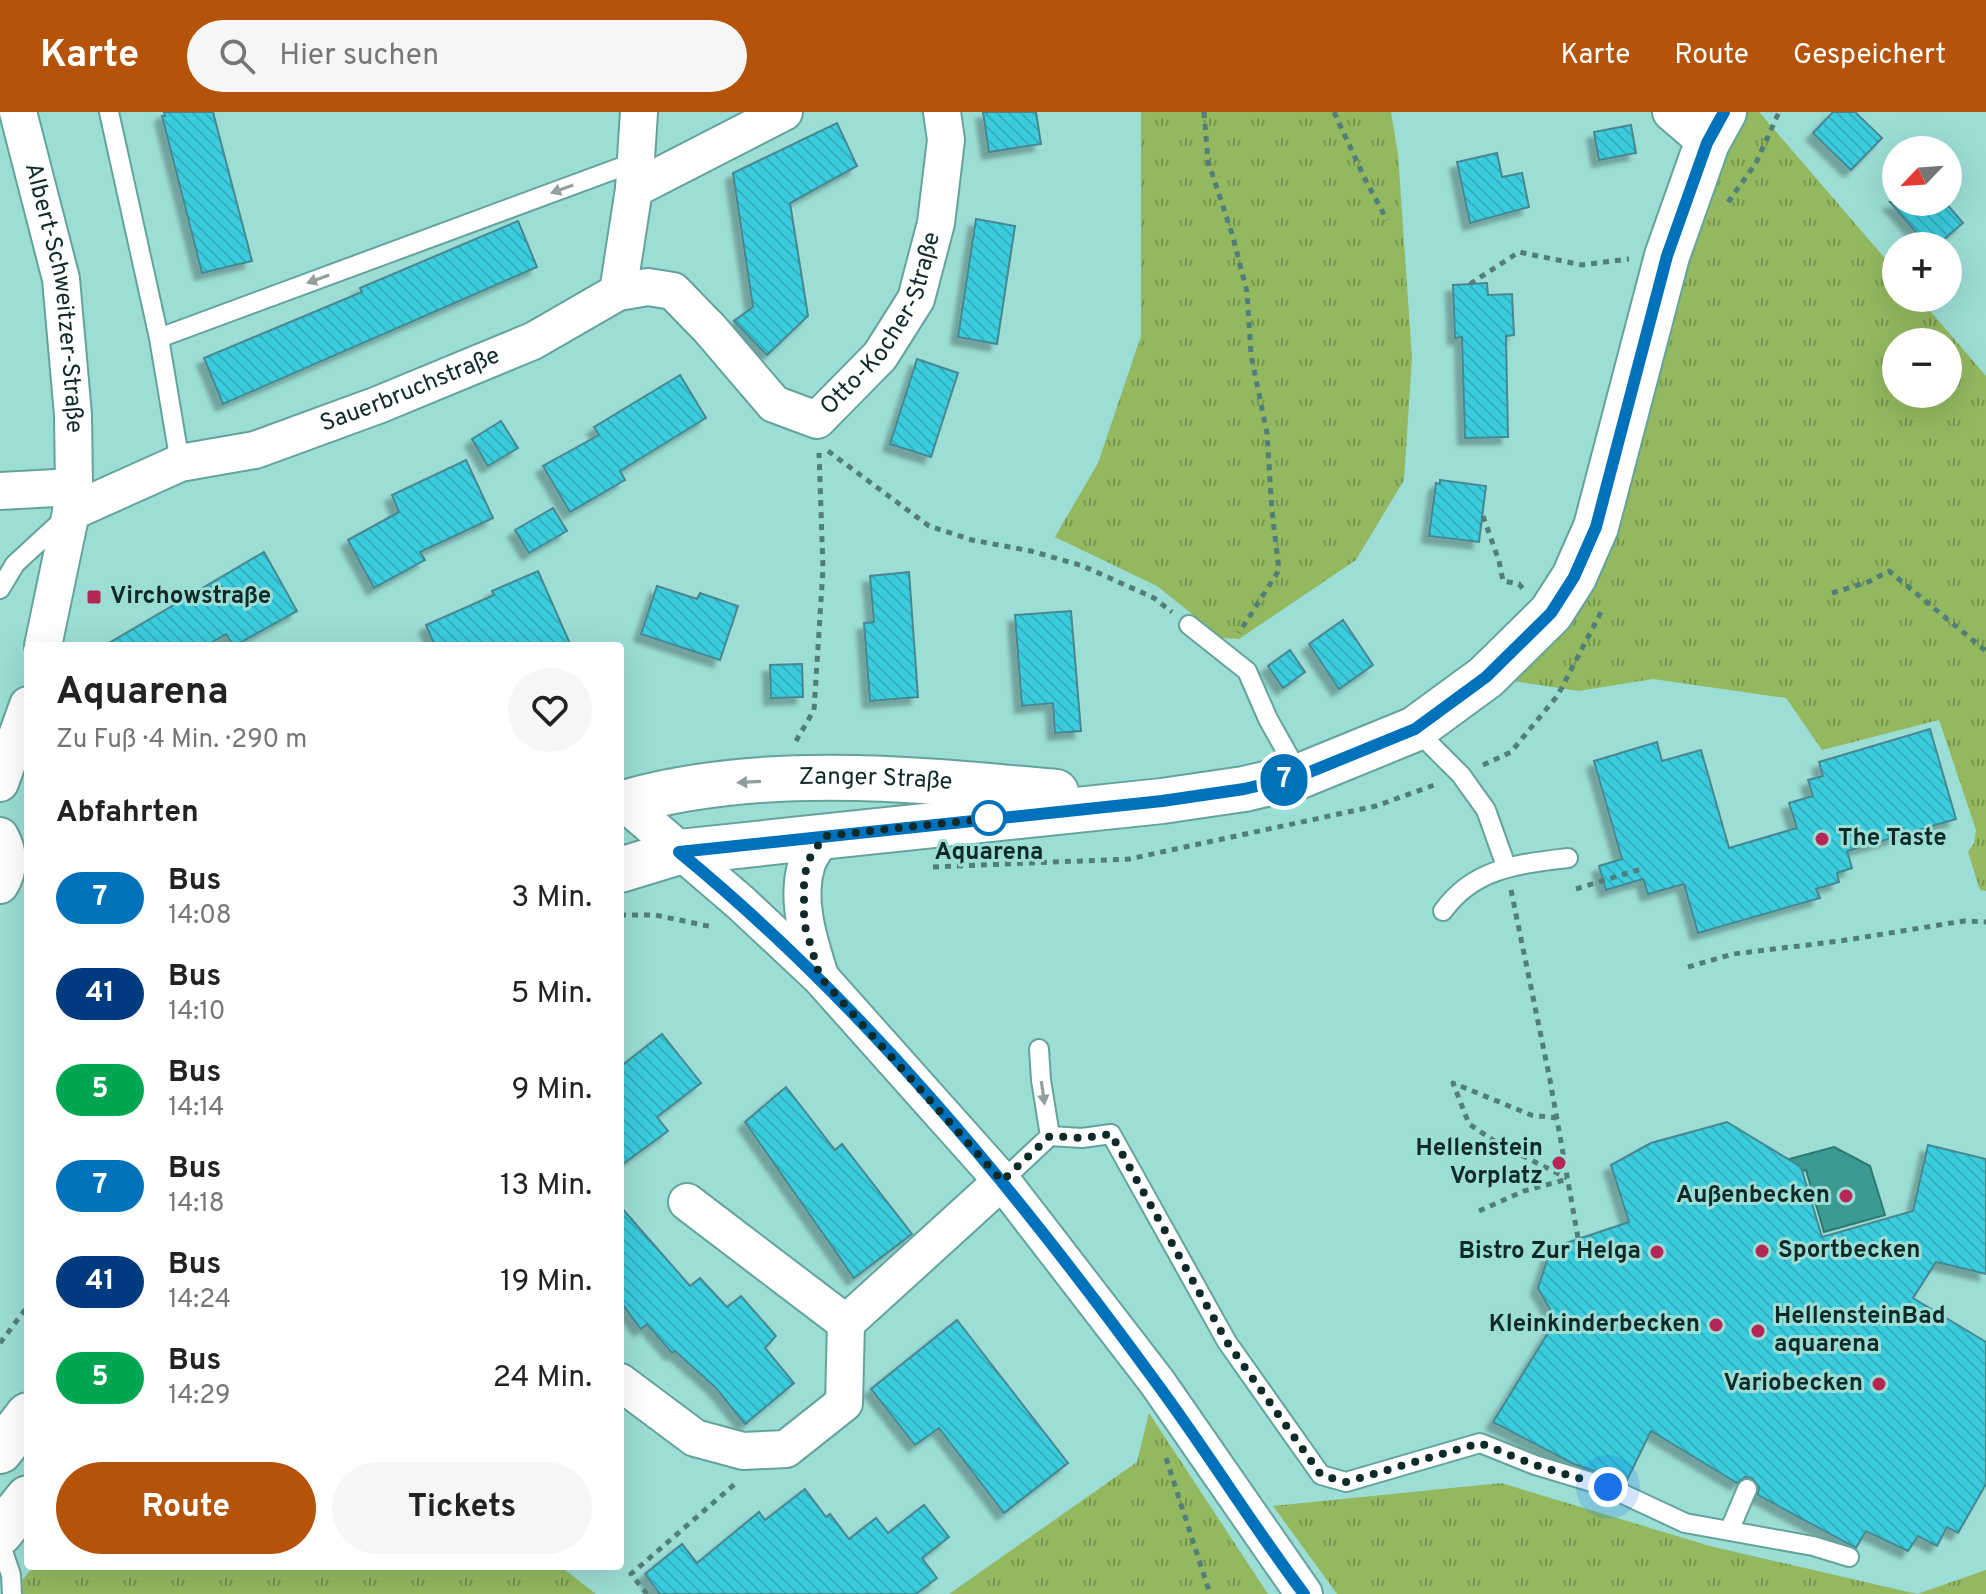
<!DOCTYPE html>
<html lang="de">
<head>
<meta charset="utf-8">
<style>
  :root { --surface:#fff; --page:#f6f6f6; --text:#222; --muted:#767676; --accent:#b45309 }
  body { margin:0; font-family:Overpass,sans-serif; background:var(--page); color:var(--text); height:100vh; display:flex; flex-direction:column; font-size:30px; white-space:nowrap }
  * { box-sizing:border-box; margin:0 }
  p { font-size:26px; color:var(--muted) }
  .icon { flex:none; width:44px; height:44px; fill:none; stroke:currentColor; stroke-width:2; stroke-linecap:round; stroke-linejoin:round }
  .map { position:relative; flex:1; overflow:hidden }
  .side { position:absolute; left:24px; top:530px; width:600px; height:928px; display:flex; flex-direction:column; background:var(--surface); border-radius:8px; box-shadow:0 8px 32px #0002 }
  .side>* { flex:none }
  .badge { padding:0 16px; border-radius:26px; font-size:28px; line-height:52px }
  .needle { width:52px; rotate:245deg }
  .buttons { position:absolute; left:1882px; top:24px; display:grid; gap:16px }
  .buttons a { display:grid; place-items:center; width:80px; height:80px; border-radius:50%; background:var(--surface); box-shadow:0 8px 32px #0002; font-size:40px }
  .you { position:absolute; width:40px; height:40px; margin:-20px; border:6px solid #fff; border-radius:50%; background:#1a73e8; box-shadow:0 0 0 12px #1a73e833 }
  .map>.badge { position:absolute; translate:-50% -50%; box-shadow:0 0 0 4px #fff }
  h2 { padding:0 32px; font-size:30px; line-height:72px }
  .round { display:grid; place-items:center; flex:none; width:84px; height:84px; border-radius:42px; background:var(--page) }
  .summary { display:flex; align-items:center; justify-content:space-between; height:136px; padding:0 32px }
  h1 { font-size:38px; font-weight:700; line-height:60px }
  .action { display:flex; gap:16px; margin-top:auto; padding:16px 32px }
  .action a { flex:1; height:92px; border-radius:48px; background:var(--accent); color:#fff; font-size:32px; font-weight:700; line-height:92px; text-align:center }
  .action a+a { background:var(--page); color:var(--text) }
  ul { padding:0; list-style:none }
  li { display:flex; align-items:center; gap:24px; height:96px; padding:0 32px }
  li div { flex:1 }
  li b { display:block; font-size:30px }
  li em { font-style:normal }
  li .badge { min-width:88px; font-weight:700; text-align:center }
  header { display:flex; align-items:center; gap:48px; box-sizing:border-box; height:112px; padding:0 40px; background:var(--accent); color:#fff }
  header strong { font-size:38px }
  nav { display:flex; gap:44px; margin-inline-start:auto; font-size:28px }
  .search { width:560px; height:72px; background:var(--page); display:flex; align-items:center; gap:20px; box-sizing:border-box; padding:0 28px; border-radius:44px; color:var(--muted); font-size:30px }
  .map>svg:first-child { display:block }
  .grass { fill:url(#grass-tufts); fill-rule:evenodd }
  .water { fill:#3b9b93; stroke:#2e7973; stroke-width:2 }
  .building { fill:url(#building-back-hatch); stroke:#488790; stroke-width:2; filter:url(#shadow) }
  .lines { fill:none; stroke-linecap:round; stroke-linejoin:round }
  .service-casing { stroke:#64a39d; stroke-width:22 }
  .minor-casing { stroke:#64a39d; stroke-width:40 }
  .tertiary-casing { stroke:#64a39d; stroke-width:48 }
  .path { stroke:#517e7a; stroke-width:5; stroke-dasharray:6 6; stroke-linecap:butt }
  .service { stroke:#fff; stroke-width:18 }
  .minor { stroke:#fff; stroke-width:36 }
  .tertiary { stroke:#fff; stroke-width:44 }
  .oneway { fill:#939f9e }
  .line-casing { stroke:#fff; stroke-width:18 }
  .line { stroke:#0072bc; stroke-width:12 }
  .walk { stroke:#0f2a28; stroke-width:8; stroke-dasharray:0 14.4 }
  .poi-dot { fill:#b62655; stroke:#9cddd6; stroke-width:3 }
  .stop-dot { fill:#fff; stroke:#0072bc; stroke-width:4 }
  .labels { text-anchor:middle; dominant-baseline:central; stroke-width:6; stroke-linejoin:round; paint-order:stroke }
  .street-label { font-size:24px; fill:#0f2a28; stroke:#9cddd6 }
  .poi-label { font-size:24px; font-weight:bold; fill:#0f2a28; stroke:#9cddd6; text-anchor:end }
  .stop-label { font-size:24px; font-weight:bold; fill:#0f2a28; stroke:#9cddd6 }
</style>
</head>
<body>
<header>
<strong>Karte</strong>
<div class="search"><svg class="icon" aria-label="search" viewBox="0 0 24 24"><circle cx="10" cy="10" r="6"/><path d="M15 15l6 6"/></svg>Hier suchen</div>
<nav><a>Karte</a><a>Route</a><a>Gespeichert</a></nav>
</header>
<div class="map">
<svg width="1986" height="1482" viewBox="0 0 1986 1482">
  <defs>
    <pattern id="grass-tufts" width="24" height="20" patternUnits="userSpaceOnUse" patternTransform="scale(2)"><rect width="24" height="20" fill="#94b860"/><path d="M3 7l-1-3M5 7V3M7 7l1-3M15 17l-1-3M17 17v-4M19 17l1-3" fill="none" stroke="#77964f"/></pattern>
    <pattern id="building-back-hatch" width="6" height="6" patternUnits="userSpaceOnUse" patternTransform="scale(2)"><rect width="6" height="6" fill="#3bccde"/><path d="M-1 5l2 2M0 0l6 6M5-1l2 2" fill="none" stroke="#33afbe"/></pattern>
    <filter id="shadow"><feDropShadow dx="-7" dy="7" stdDeviation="2" flood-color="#0004"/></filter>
  </defs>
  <rect width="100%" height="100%" fill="#9cddd6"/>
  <path class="grass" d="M 1141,0 L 1391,0 L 1398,42 L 1412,246 L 1404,368 L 1356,448 L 1239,527 L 1222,526 L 1157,474 L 1055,425 L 1098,351 L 1141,224 Z
    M 1724,0 L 1759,0 L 1896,159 L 1896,186 L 1919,186 L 1986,264 L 1986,779 L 1980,778 L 1968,740 L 1974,731 L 1976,718 L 1939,608 L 1822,638 L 1786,586 L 1653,567 L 1579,579 L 1486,565 L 1551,501 ZM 1896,230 L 1948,230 L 1948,282 L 1896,282 Z
    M 1149,1301 L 1268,1482 L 949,1482 L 1137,1350 Z
    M 1501,1371 L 1710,1434 L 1917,1482 L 1986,1458 L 1986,1482 L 1337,1482 L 1273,1394 Z
    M 34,1454 L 560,1454 L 596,1482 L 11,1482 Z"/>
  <path class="water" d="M 1834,1035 L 1870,1054 L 1885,1103 L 1824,1120 L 1806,1058 L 1774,1066 L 1771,1052 Z"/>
  <path class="building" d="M 164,0 L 213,0 L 252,149 L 202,161 L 162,4 L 165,4 Z
    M 983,0 L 1036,0 L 1041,32 L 989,40 Z
    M 1833,0 L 1855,0 L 1882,26 L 1851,58 L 1813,21 Z
    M 837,11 L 857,54 L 790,91 L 808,204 L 767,243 L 734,209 L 753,195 L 733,61 Z
    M 1631,13 L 1636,41 L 1599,48 L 1594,20 Z
    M 1497,41 L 1502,65 L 1522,61 L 1529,95 L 1470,111 L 1457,50 Z
    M 1890,90 L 1945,90 L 1963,111 L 1936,134 L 1928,134 Z
    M 976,107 L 1015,114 L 997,232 L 958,225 Z
    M 518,109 L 537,155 L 223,292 L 204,246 L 362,180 L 360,176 Z
    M 1487,171 L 1488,183 L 1512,182 L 1514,223 L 1506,224 L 1508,325 L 1465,326 L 1462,225 L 1455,226 L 1453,173 Z
    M 917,247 L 958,261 L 931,345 L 890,332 Z
    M 680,263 L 706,306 L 620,359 L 625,368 L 570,400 L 543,354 L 599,323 L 594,315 Z
    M 501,309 L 518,336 L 488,354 L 472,327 Z
    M 466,348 L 493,406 L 420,440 L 425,448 L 374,476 L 348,428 L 399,400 L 392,383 Z
    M 1440,368 L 1486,374 L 1479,430 L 1429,424 L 1436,371 L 1440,372 Z
    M 553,396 L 567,419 L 529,441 L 515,418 Z
    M 264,440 L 297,499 L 234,534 L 226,522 L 206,534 L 104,534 Z
    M 538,459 L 571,534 L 435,534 L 426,513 L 494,483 L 492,479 Z
    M 909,460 L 918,585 L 870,589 L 864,511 L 874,510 L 870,464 Z
    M 657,474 L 697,487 L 700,481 L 738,494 L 720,548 L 641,522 Z
    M 1071,499 L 1081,619 L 1055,621 L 1053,591 L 1022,594 L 1015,503 Z
    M 1343,508 L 1373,553 L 1339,577 L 1309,532 Z
    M 1290,538 L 1305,560 L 1283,576 L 1268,554 Z
    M 802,552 L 803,585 L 771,586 L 770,553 Z
    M 1930,617 L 1956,707 L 1847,739 L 1852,756 L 1837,761 L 1839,770 L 1816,777 L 1820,786 L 1698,821 L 1684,772 L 1648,782 L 1643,767 L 1606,778 L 1599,754 L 1622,747 L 1594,649 L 1657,630 L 1662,649 L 1701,638 L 1729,736 L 1797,716 L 1789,691 L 1813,684 L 1808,668 L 1823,664 L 1819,650 Z
    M 662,922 L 701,971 L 657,1005 L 668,1019 L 620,1054 L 620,955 Z
    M 786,975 L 835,1038 L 842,1032 L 912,1122 L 854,1166 L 745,1010 Z
    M 1727,1010 L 1801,1055 L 1822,1125 L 1913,1099 L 1928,1033 L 1986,1047 L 1986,1162 L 1936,1150 L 1913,1186 L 1986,1230 L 1986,1372 L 1958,1421 L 1947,1415 L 1937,1434 L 1918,1424 L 1908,1439 L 1866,1419 L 1856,1436 L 1758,1383 L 1759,1375 L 1752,1366 L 1745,1365 L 1737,1371 L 1651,1319 L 1626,1370 L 1574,1352 L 1493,1310 L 1556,1208 L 1538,1176 L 1551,1136 L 1629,1110 L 1611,1053 L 1651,1031 Z
    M 620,1094 L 690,1174 L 700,1166 L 727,1195 L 741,1184 L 776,1224 L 765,1236 L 794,1271 L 745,1312 L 716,1276 L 675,1239 L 672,1241 L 647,1212 L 641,1217 L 620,1189 Z
    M 957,1208 L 1068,1351 L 1004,1401 L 939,1316 L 915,1333 L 871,1277 Z
    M 805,1377 L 826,1405 L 830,1402 L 849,1427 L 876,1406 L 888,1421 L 924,1393 L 949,1425 L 922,1446 L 937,1466 L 916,1482 L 660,1482 L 645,1462 L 682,1432 L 697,1451 L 759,1400 L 765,1408 Z"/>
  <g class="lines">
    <g class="service-casing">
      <path id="service" d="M 109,0 L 159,226 L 180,351
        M 159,226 L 635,50
        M 0,477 L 15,452 L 66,405
        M 1189,513 L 1247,559 L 1268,607 L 1300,664
        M 1415,617 L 1461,663 L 1486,698 L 1506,754
        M 1443,799 C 1474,756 1518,752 1568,746
        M 1039,937 L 1041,968 L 1050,1024
        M 1002,1069 L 1050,1024 L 1082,1026 L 1111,1022 L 1227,1230 L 1321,1363 L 1346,1370 L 1480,1331 L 1535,1353 L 1608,1375 L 1685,1411 L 1813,1434 L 1849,1445
        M 1730,1417 L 1747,1377
        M 0,1430 L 11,1463 L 12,1482"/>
    </g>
    <g class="minor-casing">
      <g id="minor">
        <path id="s1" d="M 18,0 L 61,167 L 73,303 L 74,375 L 71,400 L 43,534"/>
        <path d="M 1671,0 L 1707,31"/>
        <path d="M 634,77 L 784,0"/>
        <path id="s2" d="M 618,180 L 648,175 L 673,179 L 710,217 L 774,292 L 817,308 L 880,244 L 916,187 L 936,111 L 946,28 L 942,0"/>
        <path d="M 0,379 L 74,375"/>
        <path id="s3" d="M 71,400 L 180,351 L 255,338 L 378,293 L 533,229 L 618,180 L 634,77 L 639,0"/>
        <path d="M 0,671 L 28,593"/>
        <path d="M 620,687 L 741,791 L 820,865 L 1002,1069 L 1157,1270 L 1304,1482"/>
        <path d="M 0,724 C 9,740 10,757 0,773"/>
        <path d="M 820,864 C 809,829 795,788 807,751 C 811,741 818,732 824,724"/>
        <path d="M 687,1090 L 846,1211"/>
        <path d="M 620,1270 L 695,1326 L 743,1339 L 786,1337 L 844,1291 L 846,1211 L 1002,1069"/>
      </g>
    </g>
    <g class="tertiary-casing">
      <g id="tertiary">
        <path id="s4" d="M 620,692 C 758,651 915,667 1056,680"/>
        <path d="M 620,758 L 679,740 L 1162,689 L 1244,677 L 1300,664 L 1415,617 L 1486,565 L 1551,501 L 1574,465 L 1596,415 L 1667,144 L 1707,31 L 1724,0"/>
        <path d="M 0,1339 L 28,1303"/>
        <path d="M 0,1421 L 28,1386"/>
      </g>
    </g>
    <path class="path" d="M 1204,0 L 1208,49 L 1233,125 L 1247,180 L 1251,243 L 1267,321 L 1272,399 L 1279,458 L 1239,521
      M 1334,0 L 1365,67 L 1387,108
      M 1728,90 L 1756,51 L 1779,0
      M 1470,172 L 1519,140 L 1582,153 L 1629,147
      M 828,339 L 929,414 L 972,428 L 1031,439 L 1083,454 L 1154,486 L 1172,500
      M 1483,404 L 1499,449 L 1503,469 L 1519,472 L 1523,477
      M 1832,481 L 1868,470 L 1889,459 L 1986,539
      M 796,629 L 814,598 L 823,457 L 819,341
      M 1483,653 L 1511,640 L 1558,583 L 1601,500
      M 933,755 L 1129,747 L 1376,694 L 1437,672
      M 1576,777 L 1641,757
      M 1511,778 L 1550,968 L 1578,1126
      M 620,803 L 655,803 L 713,815
      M 1688,855 L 1733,842 L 1840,829 L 1964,809 L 1986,810
      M 1557,1006 L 1531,1003 L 1453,971 L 1469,1012 L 1499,1032 L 1567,1066
      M 1479,1099 L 1524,1079 L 1568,1067
      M 0,1231 L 28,1194
      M 1166,1346 L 1210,1482
      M 647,1482 L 631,1462 L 736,1371"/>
    <use href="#service" class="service"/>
    <use href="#minor" class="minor"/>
    <use href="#tertiary" class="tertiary"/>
  </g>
  <defs><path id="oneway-solid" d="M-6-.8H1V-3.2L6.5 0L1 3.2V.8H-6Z" transform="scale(2)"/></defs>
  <g class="oneway">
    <use href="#oneway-solid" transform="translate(562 77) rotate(160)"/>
    <use href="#oneway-solid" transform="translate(318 167) rotate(160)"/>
    <use href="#oneway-solid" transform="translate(749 670) rotate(177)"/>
    <use href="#oneway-solid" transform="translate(1043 981) rotate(82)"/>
  </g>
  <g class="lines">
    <g class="line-casing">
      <path id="line" d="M 1304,1482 C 1252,1413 1207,1339 1155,1269 C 1015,1077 863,891 679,740 L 1162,689 L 1244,677 L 1300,664 L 1415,617 L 1486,565 L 1551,501 L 1574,465 L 1596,415 L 1667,144 L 1707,31 L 1724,0"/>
    </g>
    <use href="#line" class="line"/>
    <path class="walk" d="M 989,706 L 994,706 L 824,724 L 808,749 L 804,767 L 804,811 L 820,865 L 1002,1069 L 1050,1024 L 1082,1026 L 1111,1022 L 1227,1230 L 1321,1363 L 1346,1370 L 1480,1331 L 1535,1353 L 1608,1375"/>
  </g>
  <g class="poi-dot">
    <rect x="86" y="477" width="16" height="16" rx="4"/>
    <circle cx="1822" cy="727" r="8"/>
    <circle cx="1559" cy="1051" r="8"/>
    <circle cx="1846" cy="1084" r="8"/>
    <circle cx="1762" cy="1139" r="8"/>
    <circle cx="1657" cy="1140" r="8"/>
    <circle cx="1716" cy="1213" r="8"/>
    <circle cx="1758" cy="1219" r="8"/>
    <circle cx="1879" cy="1272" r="8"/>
  </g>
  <circle class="stop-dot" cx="989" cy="706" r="16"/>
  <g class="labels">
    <g class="street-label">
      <text stroke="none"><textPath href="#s1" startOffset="190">Albert-Schweitzer-Straße</textPath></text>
      <text stroke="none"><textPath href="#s2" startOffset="372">Otto-Kocher-Straße</textPath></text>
      <text stroke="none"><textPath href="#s3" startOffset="362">Sauerbruchstraße</textPath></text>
      <text stroke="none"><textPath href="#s4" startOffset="258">Zanger Straße</textPath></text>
    </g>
    <g class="poi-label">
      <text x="110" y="485" text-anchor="start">Virchowstraße</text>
      <text x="1838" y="727" text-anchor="start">The Taste</text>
      <text x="1543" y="1037">Hellenstein<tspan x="1543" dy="28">Vorplatz</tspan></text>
      <text x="1830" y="1084">Außenbecken</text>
      <text x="1778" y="1139" text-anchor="start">Sportbecken</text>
      <text x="1641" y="1140">Bistro Zur Helga</text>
      <text x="1774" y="1205" text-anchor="start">HellensteinBad<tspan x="1774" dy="28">aquarena</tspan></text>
      <text x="1700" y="1213">Kleinkinderbecken</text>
      <text x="1863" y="1272">Variobecken</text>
    </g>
    <g class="stop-label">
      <text x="989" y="741">Aquarena</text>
    </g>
  </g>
</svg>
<div class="buttons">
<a><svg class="needle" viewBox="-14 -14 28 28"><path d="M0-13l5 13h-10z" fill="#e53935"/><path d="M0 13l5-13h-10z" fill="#767676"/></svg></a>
<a>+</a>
<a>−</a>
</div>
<div class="you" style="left:1608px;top:1375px"></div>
<b class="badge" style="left:1284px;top:668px;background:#0072bc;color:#fff">7</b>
<section class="side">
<div class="summary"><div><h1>Aquarena</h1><p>Zu Fuß · 4 Min. · 290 m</p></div><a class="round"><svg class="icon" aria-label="heart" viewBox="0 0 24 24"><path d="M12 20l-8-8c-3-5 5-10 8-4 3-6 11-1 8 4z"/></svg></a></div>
<h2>Abfahrten</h2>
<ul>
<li><span class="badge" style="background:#0072bc;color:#fff">7</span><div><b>Bus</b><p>14:08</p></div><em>3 Min.</em></li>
<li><span class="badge" style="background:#003b80;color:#fff">41</span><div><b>Bus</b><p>14:10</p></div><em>5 Min.</em></li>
<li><span class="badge" style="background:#00a651;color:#fff">5</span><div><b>Bus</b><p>14:14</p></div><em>9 Min.</em></li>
<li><span class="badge" style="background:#0072bc;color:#fff">7</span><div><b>Bus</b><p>14:18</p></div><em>13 Min.</em></li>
<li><span class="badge" style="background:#003b80;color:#fff">41</span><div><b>Bus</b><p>14:24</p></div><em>19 Min.</em></li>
<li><span class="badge" style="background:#00a651;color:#fff">5</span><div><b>Bus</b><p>14:29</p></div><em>24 Min.</em></li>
</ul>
<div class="action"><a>Route</a><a>Tickets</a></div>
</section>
</div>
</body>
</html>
